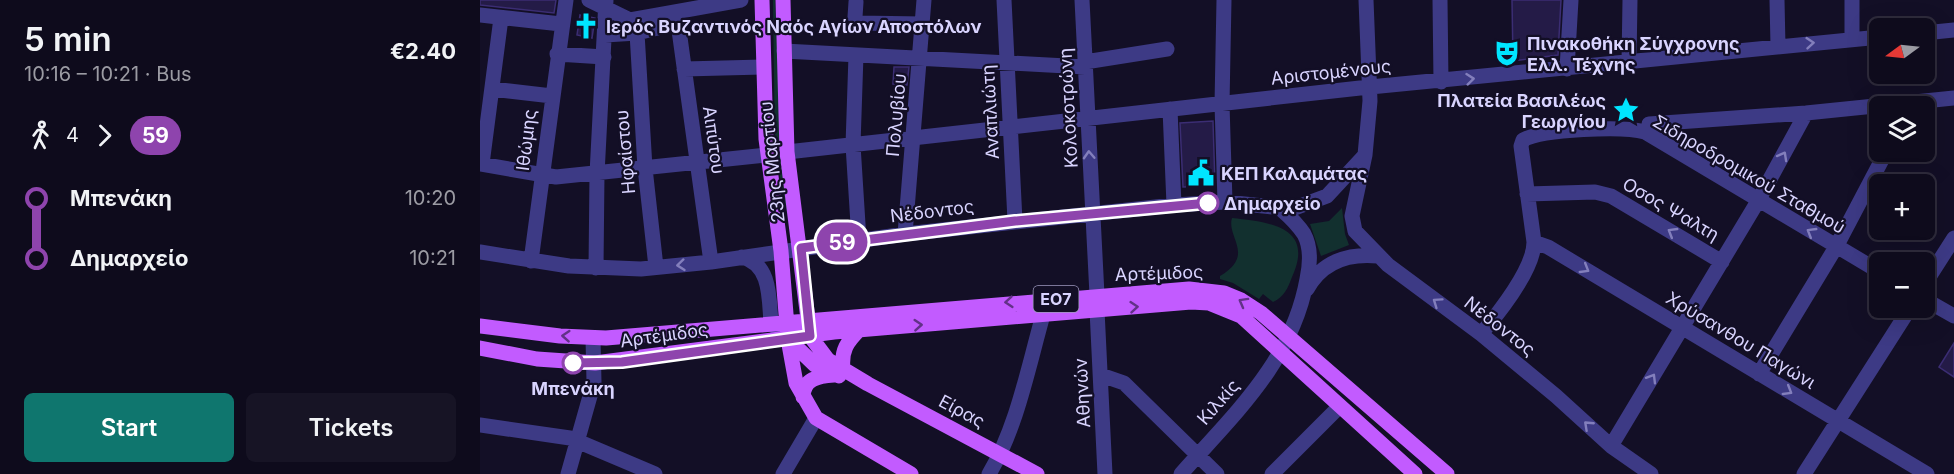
<!DOCTYPE html>
<html lang="en">
<head>
<meta charset="utf-8">
<style>
  :root { --surface:#0e0b1c; --page:#171425; --text:#f1f3f6; --muted:#9b9ba3; --line:#2e2b3b; --accent:#0f766e }
  body { margin:0; font-family:Inter,sans-serif; background:var(--page); color:var(--text); height:100vh; display:flex; flex-direction:column; font-size:22px; white-space:nowrap }
  * { box-sizing:border-box; margin:0 }
  p { font-size:20px; color:var(--muted) }
  .icon { flex:none; width:33px; height:33px; fill:none; stroke:currentColor; stroke-width:2; stroke-linecap:round; stroke-linejoin:round }
  .map { position:relative; flex:1; overflow:hidden }
  .panel { display:flex; flex-direction:column; background:var(--surface); width:480px }
  .panel>* { flex:none }
  .badge { padding:0 12px; border-radius:20px; font-size:21px; line-height:39px }
  .needle { width:39px; rotate:255deg }
  .tools { position:absolute; left:1389px; top:18px; display:grid; gap:12px }
  .tools a { display:grid; place-items:center; width:66px; height:66px; border-radius:9px; background:var(--surface); box-shadow:0 6px 24px #0002,0 0 0 2px var(--line); font-size:30px }
  .map>.badge { position:absolute; translate:-50% -50%; box-shadow:0 0 0 3px #fff }
  .legs { display:flex; align-items:center; gap:9px; height:66px; padding:0 24px; font-size:20px }
  .legs p { margin-inline-start:auto }
  .head { display:flex; align-items:center; justify-content:space-between; height:102px; padding:0 24px }
  h1 { font-size:33px; font-weight:600; line-height:45px }
  .cta { display:flex; gap:12px; margin-top:auto; padding:12px 24px }
  .cta a { flex:1; height:69px; border-radius:9px; background:var(--accent); color:#fff; font-size:24px; font-weight:600; line-height:69px; text-align:center }
  .cta a+a { background:var(--page); color:var(--text) }
  ul { padding:0 24px; list-style:none }
  li { display:flex; align-items:center; gap:21px; height:60px; font-size:22px }
  li i { display:grid; place-items:center; width:9px; height:100%; margin:0 8px; background:currentColor }
  li i::after { content:''; width:15px; height:15px; margin:-8px; border:4px solid; border-radius:50%; background:var(--surface) }
  li p { margin-inline-start:auto }
  li:first-child i { background:linear-gradient(#0000 50%,currentColor 0) }
  li:last-child i { background:linear-gradient(currentColor 50%,#0000 0) }
  main { display:flex; flex:1; min-height:0 }
  .map>svg:first-child { display:block }
  .green { fill:#12302f }
  .building { fill:#241b47; stroke:#3b2d73; stroke-width:1.5 }
  .lines { fill:none; stroke-linecap:round; stroke-linejoin:round }
  .minor { stroke:#3d3a85; stroke-width:15 }
  .major { stroke:#c25bff; stroke-width:15 }
  .oneway { stroke:#837fbc }
  .oneway2 { stroke:#623188 }
  .line-1-casing { stroke:#fff; stroke-width:14 }
  .line-1 { stroke:#8e44ad; stroke-width:9 }
  .stop-1-dot { fill:#fff; stroke:#8e44ad; stroke-width:3 }
  .labels { text-anchor:middle; dominant-baseline:central; stroke-width:4.5; stroke-linejoin:round; paint-order:stroke }
  .shield { fill:#130f26; stroke:#9e99be; stroke-width:1.5 }
  .shield-label { font-size:16px; font-weight:bold; fill:#d9d4ff }
  .poi-label { font-size:18px; font-weight:bold; fill:#d9d4ff; stroke:#130f26; text-anchor:start }
  .street-label { font-size:18px; fill:#d9d4ff; stroke:#130f26 }
  .stop-label { font-size:18px; font-weight:bold; fill:#d9d4ff; stroke:#130f26; text-anchor:start }
</style>
</head>
<body>
<main>
<section class="panel">
<div class="head"><div><h1>5 min</h1><p>10:16 – 10:21 · Bus</p></div><b>€2.40</b></div>
<div class="legs"><svg class="icon" aria-label="walk" viewBox="0 0 24 24"><circle cx="13" cy="4" r="2"/><path d="M13 8l-2 6 4 7M11 14l-3 7M7 12l3-4h3l4 4"/></svg>4<svg class="icon" aria-label="forward" viewBox="0 0 24 24"><path d="M9 5l7 7-7 7"/></svg><b class="badge" style="background:#8e44ad;color:#fff">59</b></div>
<ul>
<li><i style="color:#8e44ad"></i><b>Μπενάκη</b><p>10:20</p></li>
<li><i style="color:#8e44ad"></i><b>Δημαρχείο</b><p>10:21</p></li>
</ul>
<div class="cta"><a>Start</a><a>Tickets</a></div>
</section>
<div class="map">
<svg width="1474" height="474" viewBox="0 0 1474 474">
  <rect width="100%" height="100%" fill="#130f26"/>
  <path class="green" d="M 293,0 L 295,0 L 300,123 L 308,219 L 295,151 Z
    M 862,208 L 865,234 L 869,245 L 841,256 L 830,224 L 849,221 Z
    M 752,218 C 790,222 835,227 812,277 C 808,288 804,297 793,302 L 783,294 L 779,299 L 753,283 L 740,279 L 740,276 C 776,255 746,237 752,218 Z"/>
  <path class="building" d="M 0,0 L 76,0 L 74,13 L 0,5 Z
    M 1032,0 L 1081,0 L 1078,55 L 1033,61 Z
    M 100,15 L 115,18 L 112,38 L 97,35 Z
    M 414,67 L 429,67 L 427,85 L 413,84 Z
    M 733,121 L 735,186 L 703,187 L 700,123 Z
    M 1474,343 L 1474,377 L 1459,367 Z"/>
  <g class="lines">
    <path class="minor" d="M 109,0 L 150,20 L 261,0
      M 524,0 L 535,221
      M 602,0 L 617,295
      M 744,0 L 742,104 L 745,202
      M 886,0 L 890,101 L 885,155 L 872,216 L 875,231 L 908,265 L 1001,334 L 1076,396 L 1131,446 L 1171,474
      M 960,0 L 961,82
      M 1297,0 L 1298,46
      M 1372,0 L 1372,40
      M 376,2 L 375,17 L 378,23 L 443,24
      M 0,15 L 81,24
      M 157,33 L 165,168 L 176,267
      M 1444,33 L 1474,30
      M 125,35 L 157,33 L 198,23 L 231,262
      M 304,51 L 605,67
      M 77,54 L 124,57
      M 376,55 L 373,145 L 379,240
      M 605,62 L 687,49
      M 1149,62 L 1150,0
      M 204,69 L 283,67
      M 1087,69 L 1091,0
      M 12,89 L 72,96
      M 690,109 L 694,205
      M 1169,124 L 1326,113 L 1474,98
      M 307,152 L 880,88 L 1400,37
      M 0,164 L 76,177 L 287,155
      M 2,164 L 21,18
      M 1047,194 L 1115,192 L 1131,196 L 1242,262
      M 425,234 L 444,0
      M 1054,242 L 1068,247 L 1447,474
      M 0,252 L 89,266 L 161,269 L 231,262 L 425,234 L 694,205 L 745,202 L 812,209 L 847,196 L 885,155
      M 262,257 C 291,264 289,298 291,323 L 302,333
      M 51,261 L 86,0
      M 116,268 L 117,174 L 126,0
      M 1444,285 L 1474,238
      M 827,289 C 842,262 868,253 898,256
      M 1444,299 L 1474,316
      M 617,310 L 625,474
      M 1001,334 C 1018,314 1054,269 1054,242 L 1041,146 L 1043,140 C 1063,129 1143,126 1165,132 L 1400,272
      M 1279,374 L 1356,247 L 1406,152
      M 621,375 L 644,383 L 737,474
      M 0,425 L 90,438 L 175,474
      M 1131,446 L 1278,201 L 1326,113
      M 88,474 L 114,382 L 113,338
      M 303,474 L 336,418
      M 509,474 C 537,427 548,368 563,315
      M 701,474 C 754,414 812,362 827,279 C 830,265 831,247 824,234 C 818,225 810,217 802,210
      M 792,474 L 859,407
      M 1324,474 L 1430,308"/>
    <path class="major" d="M 282,0 L 286,139 L 301,251 L 308,339 L 316,383 L 336,418 L 431,474
      M 303,0 L 307,152 L 329,327
      M 0,326 L 80,336 L 126,338 L 709,289 L 744,293 L 761,300 L 781,313 L 967,474
      M 330,336 L 348,360 L 388,384 L 557,474
      M 309,340 L 335,365 L 359,376
      M 0,348 L 57,359 L 115,363 L 354,332 L 711,302 L 729,303 L 761,316 L 935,474
      M 363,369 C 361,350 367,342 380,329
      M 323,397 C 323,379 338,376 354,375"/>
  </g>
  <defs><path id="oneway-chevron" d="M-2-3.5L2.5 0L-2 3.5" fill="none" stroke-width="1.6" stroke-linecap="round" stroke-linejoin="round" transform="scale(1.5)"/></defs>
  <g class="oneway">
    <use href="#oneway-chevron" transform="translate(1330 43) rotate(-5)"/>
    <use href="#oneway-chevron" transform="translate(990 79) rotate(-6)"/>
    <use href="#oneway-chevron" transform="translate(609 155) rotate(-93)"/>
    <use href="#oneway-chevron" transform="translate(1303 156) rotate(-61)"/>
    <use href="#oneway-chevron" transform="translate(1192 232) rotate(-149)"/>
    <use href="#oneway-chevron" transform="translate(1331 232) rotate(-149)"/>
    <use href="#oneway-chevron" transform="translate(201 265) rotate(174)"/>
    <use href="#oneway-chevron" transform="translate(1105 269) rotate(31)"/>
    <use href="#oneway-chevron" transform="translate(957 302) rotate(-145)"/>
    <use href="#oneway-chevron" transform="translate(1172 378) rotate(-59)"/>
    <use href="#oneway-chevron" transform="translate(1308 391) rotate(31)"/>
    <use href="#oneway-chevron" transform="translate(1108 425) rotate(-137)"/>
  </g>
  <g class="oneway2">
    <use href="#oneway-chevron" transform="translate(529 302) rotate(175)"/>
    <use href="#oneway-chevron" transform="translate(763 302) rotate(-151)"/>
    <use href="#oneway-chevron" transform="translate(654 307) rotate(-5)"/>
    <use href="#oneway-chevron" transform="translate(438 325) rotate(-4)"/>
    <use href="#oneway-chevron" transform="translate(86 336) rotate(-176)"/>
  </g>
  <g class="lines">
    <g class="line-1-casing">
      <path id="line-1" d="M 93,363 L 142,362 L 330,336 L 321,248 L 535,221 L 728,203"/>
    </g>
    <use href="#line-1" class="line-1"/>
  </g>
  <defs>
    <g id="church-bare" transform="scale(2.07)"><path d="M-1.2-6h2.4v3.5h3.3v2.4h-3.3V6h-2.4V-.1h-3.3v-2.4h3.3Z" fill="#00e5ff" stroke="#130f26" stroke-width="2.5" paint-order="stroke"/></g>
    <g id="theatre-bare" transform="scale(2.07)"><path d="M-5-5.5Q0-4 5-5.5V0Q5 5 0 6Q-5 5-5 0ZM-3.3-2.5H-1v1.5H-3.3ZM1-2.5H3.3v1.5H1ZM-2.8 1Q0 5.5 2.8 1Z" fill="#00e5ff" stroke="#130f26" stroke-width="2.5" paint-order="stroke"/></g>
    <g id="sight-bare" transform="scale(2.07)"><path d="M0-6L1.8-2.2L6-1.7L2.9 1.2L3.7 5.4L0 3.3L-3.7 5.4L-2.9 1.2L-6-1.7L-1.8-2.2Z" fill="#00e5ff" stroke="#130f26" stroke-width="2.5" paint-order="stroke"/></g>
    <g id="civic-bare" transform="scale(2.07)"><path d="M-.6-6.5H3V-4.5H.6V-3L4-1V1h2V6H-6V1h2V-1L-.6-3ZM-1.2 2.5V6h2.4V2.5Z" fill="#00e5ff" stroke="#130f26" stroke-width="2.5" paint-order="stroke"/></g>
  </defs>
  <g fill-rule="evenodd">
    <use href="#church-bare" x="106" y="26"/>
    <use href="#theatre-bare" x="1027" y="53"/>
    <use href="#sight-bare" x="1146" y="110"/>
    <use href="#civic-bare" x="721" y="173"/>
  </g>
  <g class="stop-1-dot">
    <circle cx="728" cy="203" r="10"/>
    <circle cx="93" cy="363" r="10"/>
  </g>
  <g class="labels">
    <rect class="shield" x="553.5" y="286" width="45" height="26" rx="4.5"/>
    <g class="shield-label">
      <text x="576" y="299">ΕΟ7</text>
    </g>
    <g class="poi-label">
      <text x="126" y="26">Ιερός Βυζαντινός Ναός Αγίων Αποστόλων</text>
      <text x="1047" y="43">Πινακοθήκη Σύγχρονης<tspan x="1047" dy="21">Ελλ. Τέχνης</tspan></text>
      <text x="1126" y="100" text-anchor="end">Πλατεία Βασιλέως<tspan x="1126" dy="21">Γεωργίου</tspan></text>
      <text x="741" y="173">ΚΕΠ Καλαμάτας</text>
    </g>
    <g class="street-label">
      <text transform="translate(851 72) rotate(-6)">Αριστομένους</text>
      <text transform="translate(588 108) rotate(-93)">Κολοκοτρώνη</text>
      <text transform="translate(510 112) rotate(-93)">Αναπλιώτη</text>
      <text transform="translate(416 115) rotate(-85)">Πολυβίου</text>
      <text transform="translate(46 140) rotate(-83)">Ιθώμης</text>
      <text transform="translate(234 140) rotate(82)">Αιπύτου</text>
      <text transform="translate(145 152) rotate(-95)">Ηφαίστου</text>
      <text transform="translate(292 162) rotate(-96)">23ης Μαρτίου</text>
      <text transform="translate(1269 174) rotate(30)">Σιδηροδρομικού Σταθμού</text>
      <text transform="translate(1191 209) rotate(30)">Οσος Ψαλτη</text>
      <text transform="translate(452 211) rotate(-7)">Νέδοντος</text>
      <text transform="translate(679 273) rotate(-2)">Αρτέμιδος</text>
      <text transform="translate(1020 326) rotate(38)">Νέδοντος</text>
      <text transform="translate(184 335) rotate(-8)">Αρτέμιδος</text>
      <text transform="translate(1261 340) rotate(31)">Χρύσανθου Παγώνι</text>
      <text transform="translate(602 393) rotate(-93)">Αθηνών</text>
      <text transform="translate(738 402) rotate(-49)">Κιλκίς</text>
      <text transform="translate(482 411) rotate(28)">Είρας</text>
    </g>
    <g class="stop-label">
      <text x="744" y="203">Δημαρχείο</text>
      <text x="93" y="388" text-anchor="middle">Μπενάκη</text>
    </g>
  </g>
</svg>
<div class="tools">
<a><svg class="needle" viewBox="-14 -14 28 28"><path d="M0-13l5 13h-10z" fill="#e53935"/><path d="M0 13l5-13h-10z" fill="#9b9ba3"/></svg></a>
<a><svg class="icon" aria-label="layers" viewBox="0 0 24 24"><path d="M12 4l9 5-9 5-9-5zM3 14l9 5 9-5"/></svg></a>
<a>+</a>
<a>−</a>
</div>
<b class="badge" style="left:362px;top:242px;background:#8e44ad;color:#fff">59</b>
</div>
</main>
</body>
</html>
